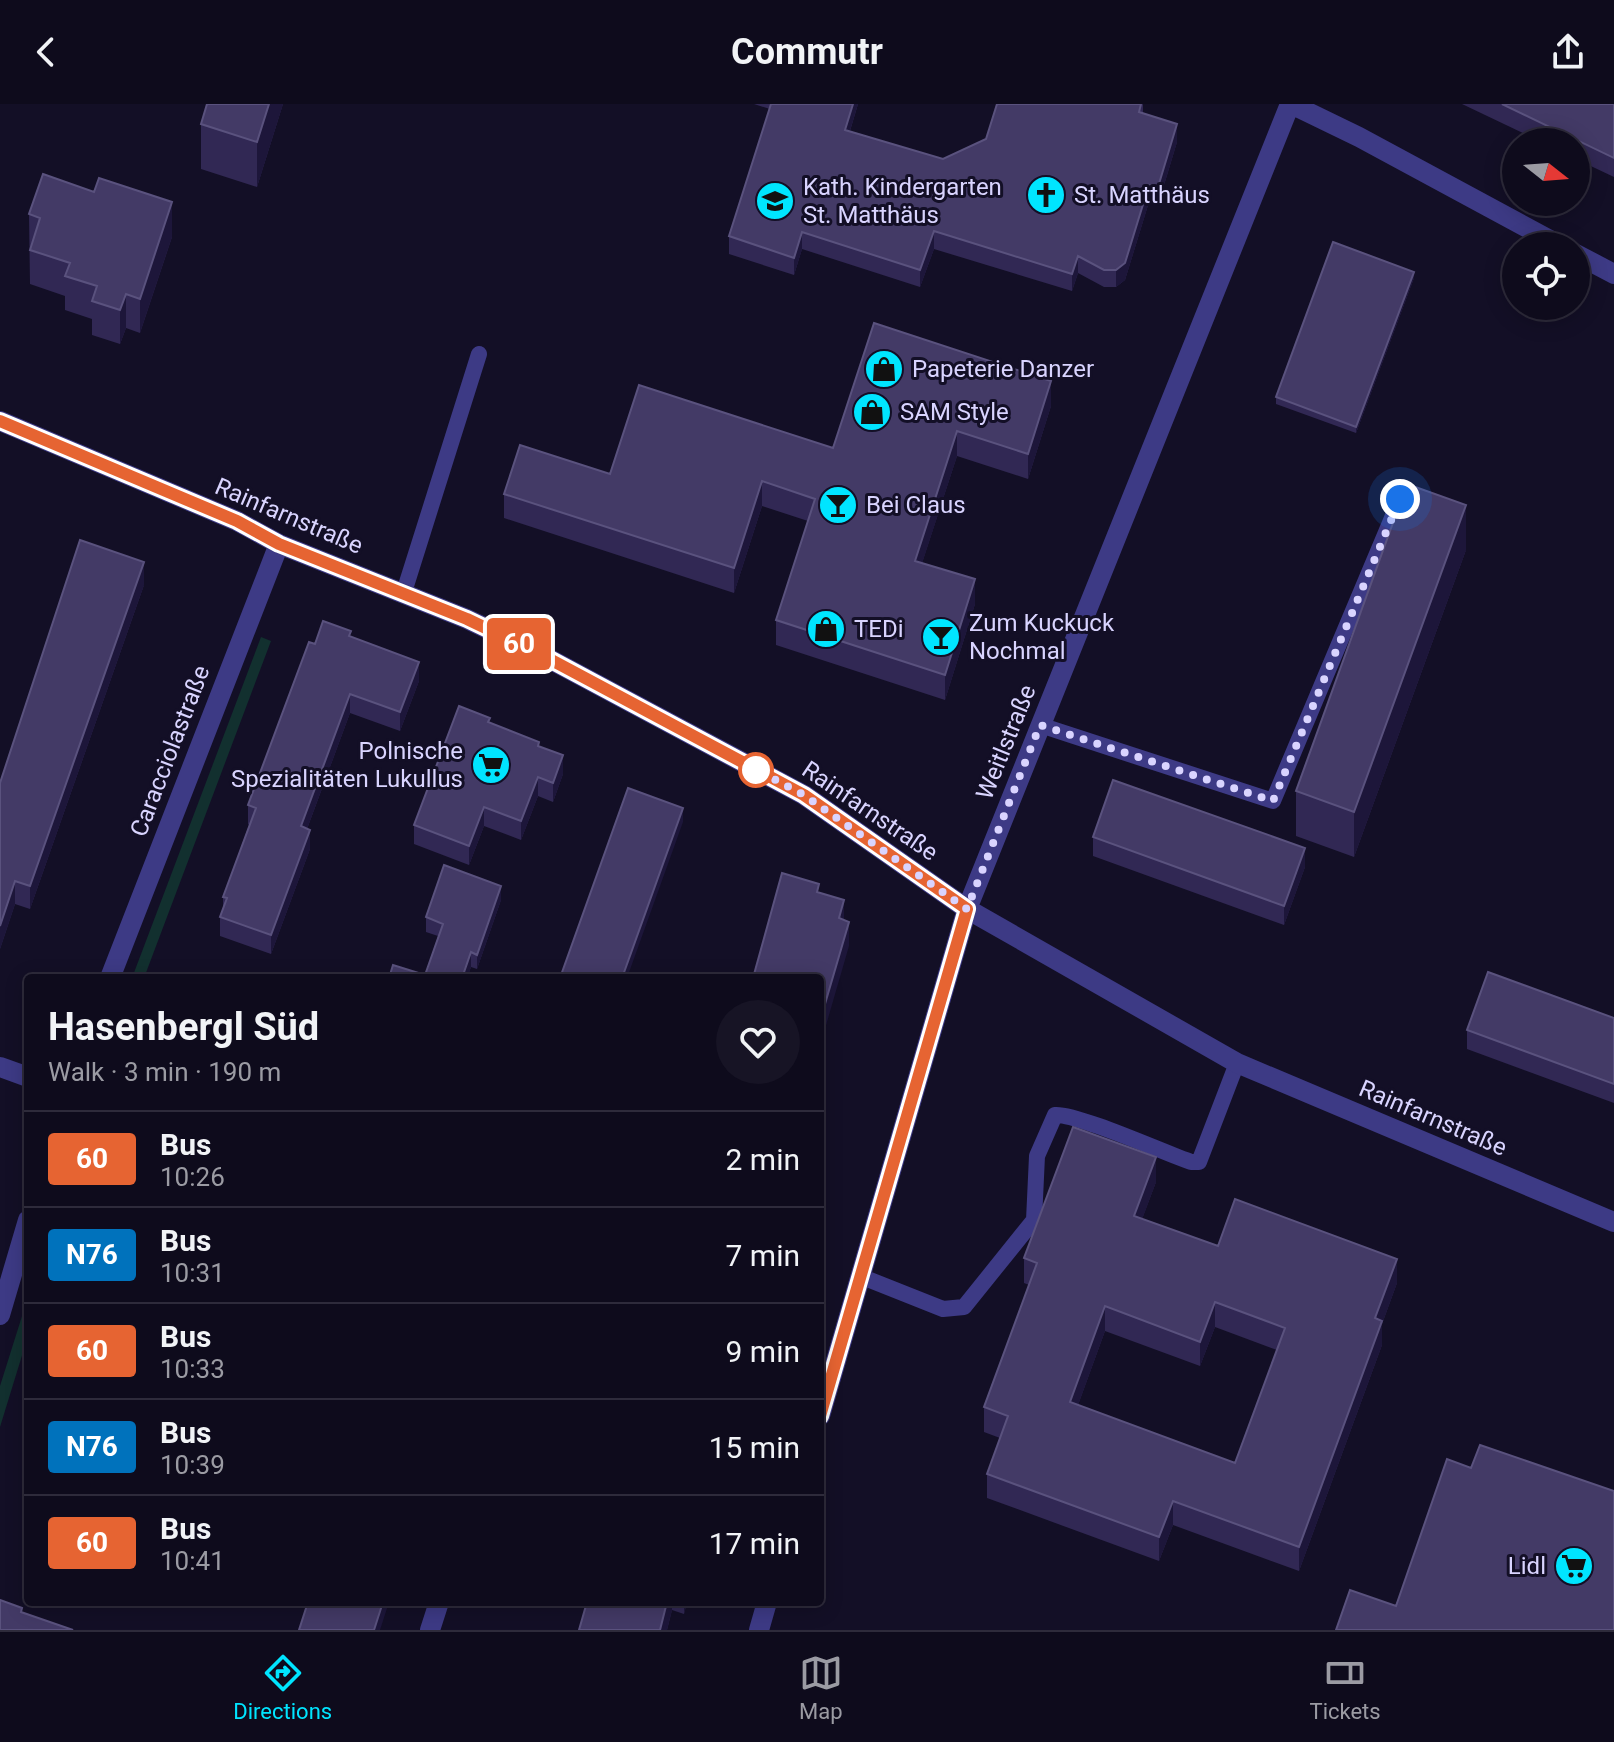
<!DOCTYPE html>
<html lang="en">
<head>
<meta charset="utf-8">
<style>
  :root { --surface:#0e0b1c; --page:#171425; --text:#f1f3f6; --muted:#9b9ba3; --line:#2e2b3b; --accent:#00e5ff }
  body { margin:0; font-family:Roboto,sans-serif; background:var(--page); color:var(--text); height:100vh; display:flex; flex-direction:column; font-size:30px; white-space:nowrap }
  * { box-sizing:border-box; margin:0 }
  p { font-size:26px; color:var(--muted) }
  .icon { flex:none; width:44px; height:44px; fill:none; stroke:currentColor; stroke-width:2; stroke-linecap:round; stroke-linejoin:round }
  .map { position:relative; flex:1; overflow:hidden }
  .details { position:absolute; left:24px; top:870px; width:800px; height:632px; display:flex; flex-direction:column; background:var(--surface); border-radius:8px; box-shadow:0 4px 20px #0003,0 0 0 2px var(--line) }
  .details>* { flex:none }
  .badge { padding:0 16px; border-radius:6px; font-size:28px; line-height:52px }
  .needle { width:52px; rotate:107deg }
  .tools { position:absolute; left:1502px; top:24px; display:grid; gap:16px }
  .tools a { display:grid; place-items:center; width:88px; height:88px; border-radius:50%; background:var(--surface); box-shadow:0 4px 20px #0003,0 0 0 2px var(--line); font-size:40px }
  .you { position:absolute; width:40px; height:40px; margin:-20px; border:6px solid #fff; border-radius:50%; background:#1a73e8; box-shadow:0 0 0 12px #1a73e833 }
  .map>.badge { position:absolute; translate:-50% -50%; box-shadow:0 0 0 4px #fff }
  .round { display:grid; place-items:center; flex:none; width:84px; height:84px; border-radius:42px; background:var(--page) }
  .headline { display:flex; align-items:center; justify-content:space-between; height:136px; padding:0 24px }
  h1 { font-size:38px; font-weight:700; line-height:60px }
  ul { padding:0; list-style:none }
  li { display:flex; align-items:center; gap:24px; height:96px; padding:0 24px; border-top:2px solid var(--line) }
  li div { flex:1 }
  li b { display:block; font-size:30px }
  li em { font-style:normal }
  li .badge { min-width:88px; font-weight:700; text-align:center }
  header { display:flex; justify-content:space-between; align-items:center; height:104px; padding:0 24px; background:var(--surface); font-size:36px; font-weight:700 }
  .menu { display:flex; justify-content:space-around; align-items:center; height:112px; border-top:2px solid var(--line); background:var(--surface); font-size:22px; color:var(--muted) }
  .menu a { display:grid; justify-items:center; gap:4px }
  .menu .current { color:var(--accent) }
  .map>svg:first-child { display:block }
  .green { fill:#12302f }
  .lines { fill:none; stroke-linecap:round; stroke-linejoin:round }
  .service { stroke:#3d3a85; stroke-width:16 }
  .minor { stroke:#3d3a85; stroke-width:20 }
  .wall { fill:#312854; fill-rule:evenodd }
  .shaded-wall { fill:#1d163a }
  .building { fill:#433a66; stroke:#5a527e; stroke-width:2; fill-rule:evenodd }
  .line-casing { stroke:#fff; stroke-width:18 }
  .line { stroke:#e66432; stroke-width:12 }
  .walk { stroke:#d9d4ff; stroke-width:8; stroke-dasharray:0 14.4 }
  .stop-dot { fill:#fff; stroke:#e66432; stroke-width:4 }
  .labels { text-anchor:middle; dominant-baseline:central; stroke-width:6; stroke-linejoin:round; paint-order:stroke }
  .poi-label { font-size:24px; fill:#d9d4ff; stroke:#130f26; text-anchor:start }
  .street-label { font-size:24px; fill:#d9d4ff; stroke:#130f26 }
</style>
</head>
<body>
<header><svg class="icon" aria-label="back" viewBox="0 0 24 24"><path d="M15 5l-7 7 7 7"/></svg>Commutr<svg class="icon" aria-label="share" viewBox="0 0 24 24"><path d="M12 15V3M7 8l5-5 5 5M5 13v7h14v-7"/></svg></header>
<div class="map">
<svg width="1614" height="1526" viewBox="0 0 1614 1526">
  <rect width="100%" height="100%" fill="#130f26"/>
  <path class="green" d="M 261,533 L 271,537 L 144,874 L 132,874 Z
    M 28,1193 L 28,1232 L 0,1323 L 0,1282 Z"/>
  <g class="lines">
    <path class="service" d="M 404,488 L 479,250
      M 1040,621 L 1273,697 L 1400,395
      M 860,1172 L 943,1205 L 964,1203 L 1034,1116 L 1037,1052 L 1055,1011 C 1076,1009 1165,1049 1191,1058 L 1199,1058 L 1237,959"/>
    <path class="minor" d="M 1291,0 L 1359,33 L 1561,142
      M 1576,150 L 1614,170
      M 0,317 L 237,417 L 279,440 L 467,515 L 542,551 L 804,691 L 967,805 L 1237,959 L 1614,1118
      M 110,874 L 279,440
      M 0,963 L 28,973
      M 0,1211 L 28,1116
      M 820,1312 L 967,805 L 1290,0
      M 430,1526 L 439,1498
      M 759,1526 L 767,1498"/>
  </g>
  <path class="wall" d="M 207,0 L 283,0 L 257,83 L 201,65 L 201,20 Z
    M 754,0 L 858,0 L 850,27 L 943,55 L 1143,0 L 1143,10 L 1177,38 L 1158,101 L 1149,98 L 1125,176 L 1116,183 L 1104,183 L 1078,169 L 1072,187 L 934,145 L 920,183 L 802,145 L 794,171 L 729,150 L 729,132 L 770,5 Z
    M 1462,0 L 1614,0 L 1614,73 L 1576,55 L 1576,38 L 1542,38 Z
    M 29,110 L 172,133 L 140,229 L 126,224 L 120,240 L 92,231 L 92,215 L 65,206 L 65,192 L 30,180 Z
    M 1414,174 L 1356,329 L 1276,300 L 1276,293 Z
    M 1051,302 L 1028,375 L 957,352 L 922,459 L 975,500 L 945,596 L 776,541 L 776,516 L 808,417 L 762,402 L 734,489 L 504,414 L 504,390 L 833,344 Z
    M 1466,446 L 1354,753 L 1296,732 L 1296,687 Z
    M 144,481 L 30,805 L 15,800 L 0,845 L 0,679 Z
    M 351,533 L 419,577 L 400,627 L 350,609 L 307,725 L 310,745 L 271,850 L 220,832 L 220,813 L 223,805 L 223,793 L 249,721 L 248,720 L 248,701 L 315,540 Z
    M 490,619 L 539,642 L 563,670 L 553,698 L 538,692 L 521,736 L 484,722 L 469,761 L 414,740 L 414,721 Z
    M 1093,733 L 1305,763 L 1284,821 L 1093,752 Z
    M 501,796 L 477,865 L 471,863 L 467,874 L 389,874 L 425,871 L 438,832 L 426,828 L 426,813 Z
    M 1614,914 L 1614,999 L 1467,945 L 1467,926 Z
    M 1156,1078 L 1142,1115 L 1218,1142 L 1397,1179 L 1382,1220 L 1382,1241 L 1299,1467 L 1173,1421 L 1159,1457 L 987,1394 L 987,1370 L 1000,1334 L 984,1328 L 984,1303 L 1029,1181 L 1024,1179 L 1024,1154 ZM 1215,1223 L 1277,1246 L 1235,1359 L 1078,1301 L 1105,1227 L 1200,1262 Z
    M 587,1498 L 687,1498 L 684,1510 L 672,1506 L 667,1526 L 579,1526 Z"/>
  <path class="shaded-wall" d="M 269,0 L 283,0 L 257,83 L 257,38 Z
    M 853,0 L 858,0 L 845,43 L 845,26 Z
    M 1177,20 L 1177,38 L 1158,101 L 1158,83 Z
    M 1149,81 L 1149,98 L 1125,176 L 1116,183 L 1116,166 Z
    M 172,98 L 172,133 L 140,229 L 140,195 Z
    M 934,127 L 934,145 L 920,183 L 920,166 Z
    M 802,128 L 802,145 L 794,171 L 794,154 Z
    M 1078,152 L 1078,169 L 1072,187 L 1072,170 Z
    M 1414,168 L 1414,174 L 1356,329 L 1356,323 Z
    M 126,190 L 126,224 L 120,240 L 120,206 Z
    M 1051,277 L 1051,302 L 1028,375 L 1028,350 Z
    M 957,327 L 957,352 L 915,481 L 915,457 Z
    M 762,377 L 762,402 L 734,489 L 734,464 Z
    M 1466,401 L 1466,446 L 1354,753 L 1354,708 Z
    M 144,458 L 144,481 L 30,805 L 30,782 Z
    M 975,475 L 975,500 L 945,596 L 945,571 Z
    M 419,558 L 419,577 L 400,627 L 400,608 Z
    M 350,590 L 350,609 L 301,741 L 301,722 Z
    M 563,651 L 563,670 L 553,698 L 553,679 Z
    M 538,673 L 538,692 L 521,736 L 521,717 Z
    M 484,703 L 484,722 L 469,761 L 469,742 Z
    M 683,704 L 683,718 L 627,874 L 622,874 Z
    M 310,726 L 310,745 L 271,850 L 271,831 Z
    M 1305,744 L 1305,763 L 1284,821 L 1284,802 Z
    M 15,777 L 15,800 L 0,845 L 0,822 Z
    M 501,782 L 501,796 L 477,865 L 477,851 Z
    M 844,796 L 844,821 L 839,814 Z
    M 849,818 L 849,842 L 820,942 L 820,917 Z
    M 471,848 L 471,863 L 467,874 L 462,874 Z
    M 1156,1053 L 1156,1078 L 1134,1137 L 1134,1112 Z
    M 1397,1155 L 1397,1179 L 1382,1220 L 1382,1241 L 1299,1467 L 1299,1443 L 1375,1214 Z
    M 1215,1198 L 1215,1223 L 1200,1262 L 1200,1238 Z
    M 1105,1202 L 1105,1227 L 1070,1323 L 1070,1298 Z
    M 1173,1397 L 1173,1421 L 1159,1457 L 1159,1433 Z
    M 383,1498 L 389,1498 L 380,1526 L 374,1526 Z
    M 667,1498 L 672,1498 L 672,1506 L 667,1526 L 660,1526 Z
    M 684,1498 L 687,1498 L 684,1510 Z"/>
  <path class="building" d="M 207,0 L 269,0 L 257,38 L 201,20 Z
    M 771,0 L 853,0 L 845,26 L 943,55 L 986,35 L 997,0 L 1141,0 L 1139,8 L 1177,20 L 1158,83 L 1149,81 L 1125,159 L 1116,166 L 1104,166 L 1078,152 L 1072,170 L 934,127 L 920,166 L 802,128 L 794,154 L 729,132 Z
    M 1502,0 L 1614,0 L 1614,54 Z
    M 43,70 L 94,88 L 99,74 L 172,98 L 140,195 L 126,190 L 120,206 L 92,197 L 97,182 L 65,172 L 70,159 L 30,146 L 40,114 L 29,110 Z
    M 1333,138 L 1414,168 L 1356,323 L 1276,293 Z
    M 874,219 L 1051,277 L 1028,350 L 957,327 L 915,457 L 975,475 L 945,571 L 776,516 L 815,395 L 762,377 L 734,464 L 504,390 L 520,341 L 610,370 L 639,281 L 833,344 Z
    M 1407,380 L 1466,401 L 1354,708 L 1296,687 Z
    M 80,436 L 144,458 L 30,782 L 15,777 L 0,822 L 0,679 Z
    M 323,517 L 351,527 L 349,532 L 419,558 L 400,608 L 350,590 L 301,722 L 310,726 L 271,831 L 220,813 L 227,794 L 223,793 L 256,704 L 248,701 L 309,538 L 315,540 Z
    M 459,602 L 490,614 L 488,618 L 539,638 L 538,642 L 563,651 L 553,679 L 538,673 L 521,717 L 484,703 L 469,742 L 414,721 Z
    M 1113,676 L 1305,744 L 1284,802 L 1093,733 Z
    M 628,684 L 683,704 L 622,874 L 560,874 Z
    M 444,761 L 501,782 L 477,851 L 471,848 L 462,874 L 389,874 L 393,861 L 425,871 L 443,820 L 426,813 Z
    M 782,769 L 819,780 L 817,788 L 844,796 L 839,814 L 849,818 L 820,917 L 820,874 L 753,874 Z
    M 1488,868 L 1614,914 L 1614,980 L 1467,926 Z
    M 1073,1023 L 1156,1053 L 1134,1112 L 1218,1142 L 1235,1095 L 1397,1155 L 1375,1214 L 1382,1217 L 1299,1443 L 1173,1397 L 1159,1433 L 987,1370 L 1008,1312 L 984,1303 L 1037,1159 L 1024,1154 ZM 1215,1198 L 1285,1224 L 1235,1359 L 1070,1298 L 1105,1202 L 1200,1238 Z
    M 1480,1341 L 1614,1387 L 1614,1526 L 1336,1526 L 1350,1486 L 1396,1502 L 1447,1355 L 1471,1364 Z
    M 0,1496 L 22,1504 L 21,1508 L 73,1526 L 0,1526 Z
    M 308,1498 L 383,1498 L 374,1526 L 299,1526 Z
    M 587,1498 L 667,1498 L 660,1526 L 579,1526 Z"/>
  <g class="lines">
    <g class="line-casing">
      <path id="line" d="M 0,317 L 237,417 L 279,440 L 467,515 L 542,551 L 804,691 L 967,805 L 820,1312"/>
    </g>
    <use href="#line" class="line"/>
    <path class="walk" d="M 756,666 L 753,664 L 804,691 L 967,805 L 1040,621 L 1273,697 L 1400,395"/>
  </g>
  <defs>
    <g id="church-disc" transform="scale(2)"><circle r="9.5" fill="#00e5ff" stroke="#130f26"/><path d="M-1.2-6h2.4v3.5h3.3v2.4h-3.3V6h-2.4V-.1h-3.3v-2.4h3.3Z" fill="#111"/></g>
    <g id="school-disc" transform="scale(2)"><circle r="9.5" fill="#00e5ff" stroke="#130f26"/><path d="M0-5L7-2L0 1L-7-2ZM-4 1L0 2.5L4 1V4Q0 6-4 4Z" fill="#111"/></g>
    <g id="shop-disc" transform="scale(2)"><circle r="9.5" fill="#00e5ff" stroke="#130f26"/><path d="M-5-2.5h2.3a2.7 3.5 0 0 1 5.4 0H5L5.5 6h-11ZM-1.5-2.5h3a1.5 2.3 0 0 0-3 0Z" fill="#111"/></g>
    <g id="bar-disc" transform="scale(2)"><circle r="9.5" fill="#00e5ff" stroke="#130f26"/><path d="M-6-5H6L.8 .8V4.5H3.5V6h-7V4.5H-.8V.8Z" fill="#111"/></g>
    <g id="supermarket-disc" transform="scale(2)"><circle r="9.5" fill="#00e5ff" stroke="#130f26"/><path d="M-6-5.5h2.5l.6 2H6L4.5 2H-2.5L-4.4-4H-6ZM-1.5 3.2a1.3 1.3 0 1 0 .1 0ZM3 3.2a1.3 1.3 0 1 0 .1 0Z" fill="#111"/></g>
  </defs>
  <g fill-rule="evenodd">
    <use href="#church-disc" x="1046" y="91"/>
    <use href="#school-disc" x="775" y="97"/>
    <use href="#shop-disc" x="884" y="265"/>
    <use href="#shop-disc" x="872" y="308"/>
    <use href="#bar-disc" x="838" y="401"/>
    <use href="#shop-disc" x="826" y="525"/>
    <use href="#bar-disc" x="941" y="533"/>
    <use href="#supermarket-disc" x="491" y="661"/>
    <use href="#supermarket-disc" x="1574" y="1462"/>
  </g>
  <circle class="stop-dot" cx="756" cy="666" r="16"/>
  <g class="labels">
    <g class="poi-label">
      <text x="803" y="83">Kath. Kindergarten<tspan x="803" dy="28">St. Matthäus</tspan></text>
      <text x="1074" y="91">St. Matthäus</text>
      <text x="912" y="265">Papeterie Danzer</text>
      <text x="900" y="308">SAM Style</text>
      <text x="866" y="401">Bei Claus</text>
      <text x="969" y="519">Zum Kuckuck<tspan x="969" dy="28">Nochmal</tspan></text>
      <text x="854" y="525">TEDi</text>
      <text x="463" y="647" text-anchor="end">Polnische<tspan x="463" dy="28">Spezialitäten Lukullus</tspan></text>
      <text x="1546" y="1462" text-anchor="end">Lidl</text>
    </g>
    <g class="street-label">
      <text transform="translate(289 412) rotate(23)">Rainfarnstraße</text>
      <text transform="translate(1006 638) rotate(-68)">Weitlstraße</text>
      <text transform="translate(170 647) rotate(-69)">Caracciolastraße</text>
      <text transform="translate(870 707) rotate(34)">Rainfarnstraße</text>
      <text transform="translate(1433 1014) rotate(23)">Rainfarnstraße</text>
    </g>
  </g>
</svg>
<div class="tools">
<a><svg class="needle" viewBox="-14 -14 28 28"><path d="M0-13l5 13h-10z" fill="#e53935"/><path d="M0 13l5-13h-10z" fill="#9b9ba3"/></svg></a>
<a><svg class="icon" aria-label="locate" viewBox="0 0 24 24"><circle cx="12" cy="12" r="6"/><path d="M12 2v4M12 18v4M2 12h4M18 12h4"/></svg></a>
</div>
<div class="you" style="left:1400px;top:395px"></div>
<b class="badge" style="left:519px;top:540px;background:#e66432;color:#fff">60</b>
<section class="details">
<div class="headline"><div><h1>Hasenbergl Süd</h1><p>Walk · 3 min · 190 m</p></div><a class="round"><svg class="icon" aria-label="heart" viewBox="0 0 24 24"><path d="M12 20l-8-8c-3-5 5-10 8-4 3-6 11-1 8 4z"/></svg></a></div>
<ul>
<li><span class="badge" style="background:#e66432;color:#fff">60</span><div><b>Bus</b><p>10:26</p></div><em>2 min</em></li>
<li><span class="badge" style="background:#0072bc;color:#fff">N76</span><div><b>Bus</b><p>10:31</p></div><em>7 min</em></li>
<li><span class="badge" style="background:#e66432;color:#fff">60</span><div><b>Bus</b><p>10:33</p></div><em>9 min</em></li>
<li><span class="badge" style="background:#0072bc;color:#fff">N76</span><div><b>Bus</b><p>10:39</p></div><em>15 min</em></li>
<li><span class="badge" style="background:#e66432;color:#fff">60</span><div><b>Bus</b><p>10:41</p></div><em>17 min</em></li>
</ul>
</section>
</div>
<nav class="menu">
<a class="current"><svg class="icon" aria-label="directions" viewBox="0 0 24 24"><path d="M12 3l9 9-9 9-9-9zM9 14v-3h6M13 9l2 2-2 2"/></svg>Directions</a>
<a><svg class="icon" aria-label="map" viewBox="0 0 24 24"><path d="M3 6l6-2 6 2 6-2v14l-6 2-6-2-6 2zM9 4v14M15 6v14"/></svg>Map</a>
<a><svg class="icon" aria-label="tickets" viewBox="0 0 24 24"><path d="M3 7h18v10H3zM15 7v10"/></svg>Tickets</a>
</nav>
</body>
</html>
